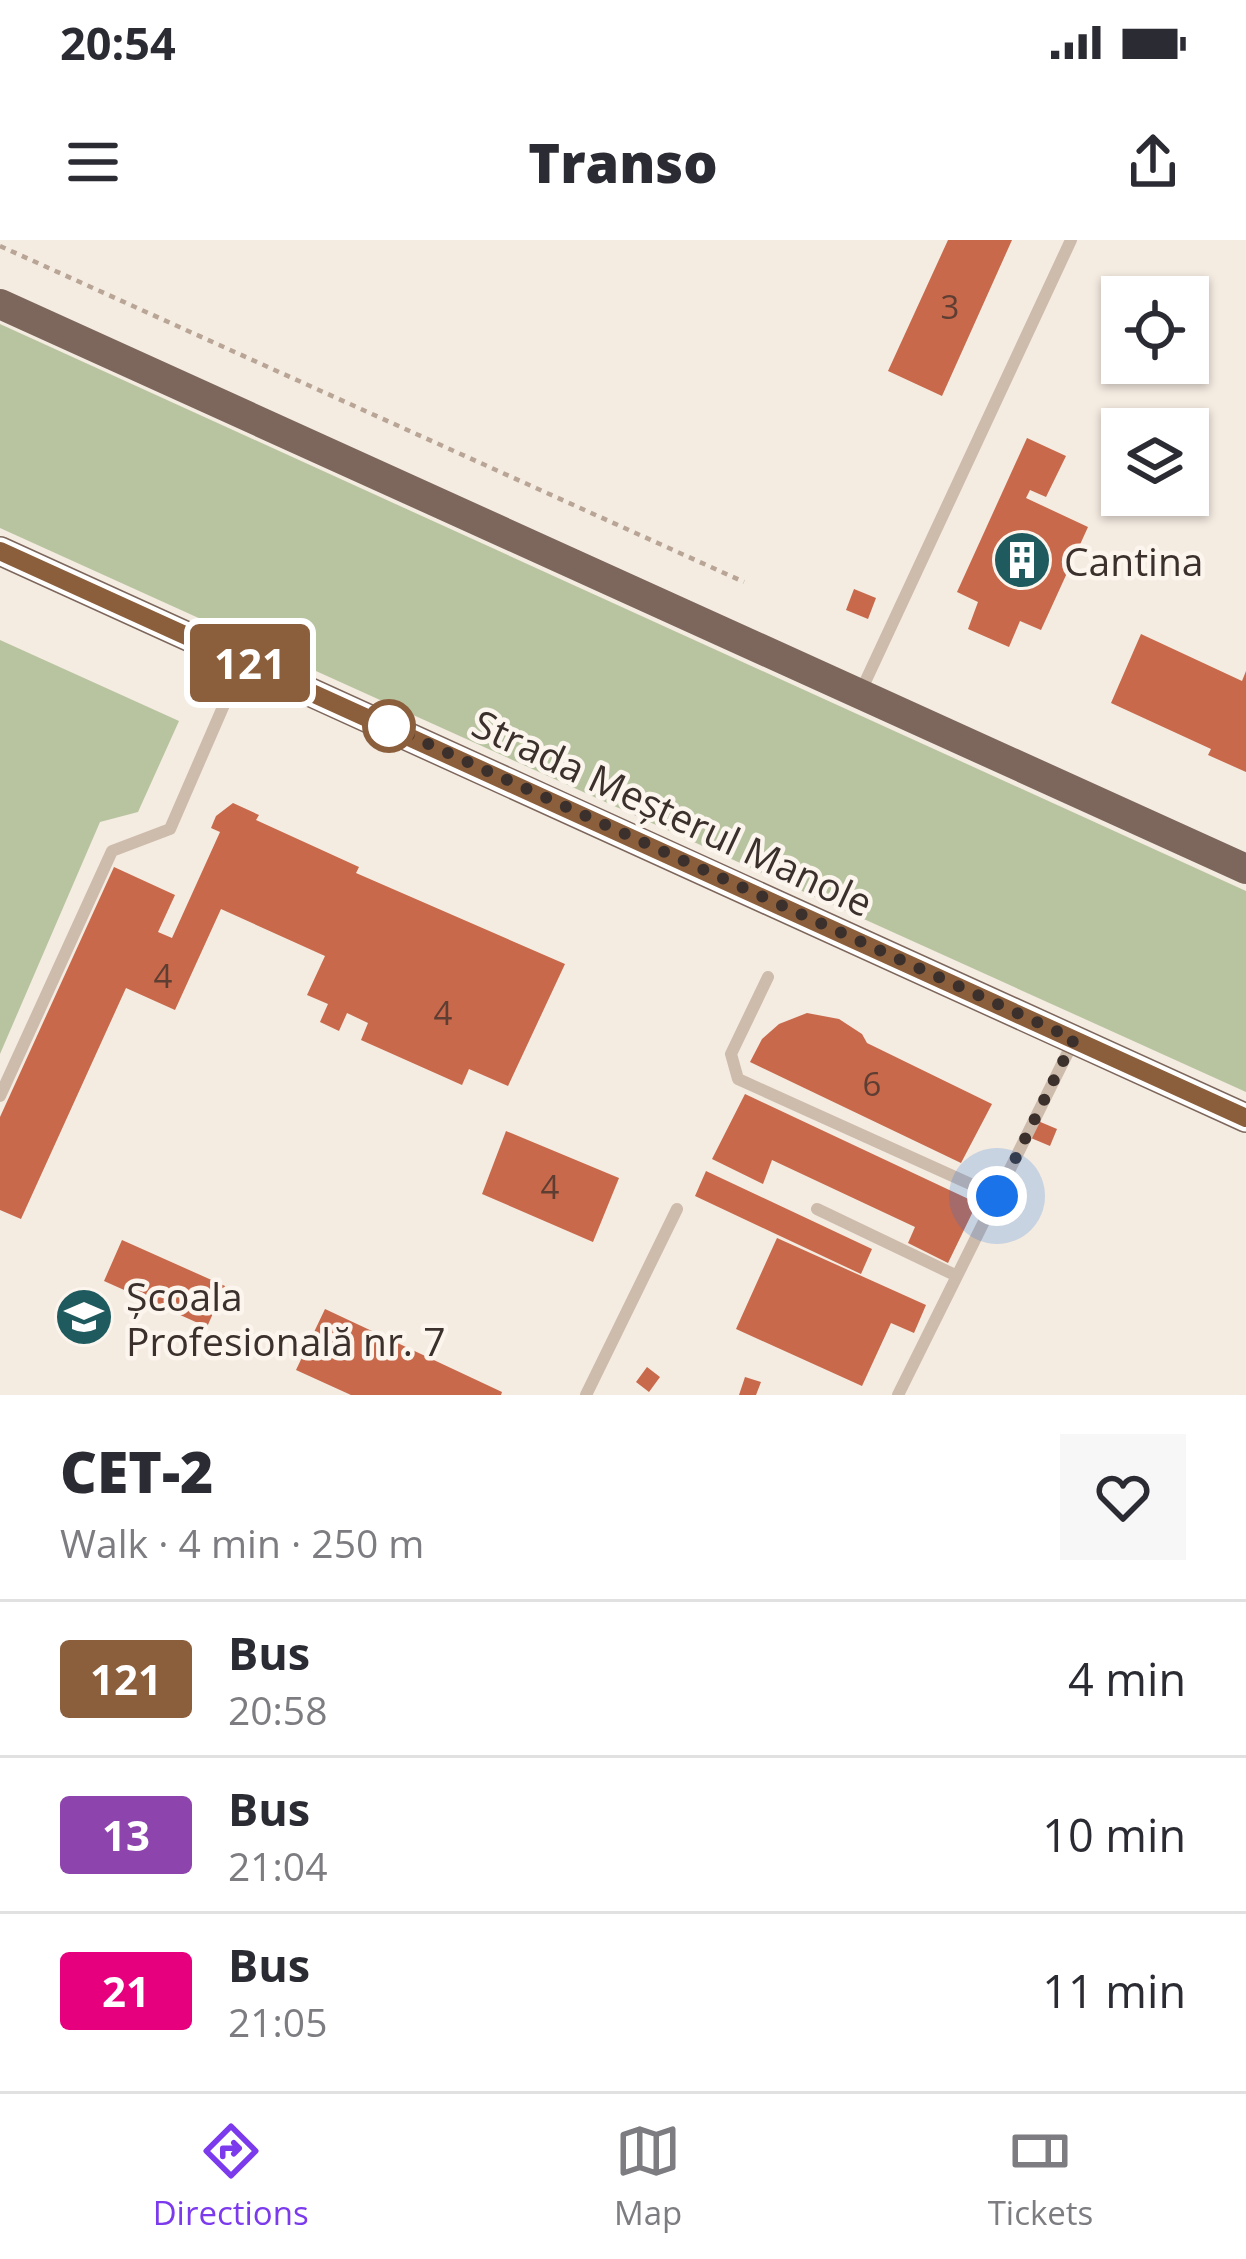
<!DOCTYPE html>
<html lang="en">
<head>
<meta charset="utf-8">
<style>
  :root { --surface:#fff; --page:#f7f7f7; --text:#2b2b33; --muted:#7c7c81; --line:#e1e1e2; --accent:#7c3aed }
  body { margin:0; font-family:"Open Sans",sans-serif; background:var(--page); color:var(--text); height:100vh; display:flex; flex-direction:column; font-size:45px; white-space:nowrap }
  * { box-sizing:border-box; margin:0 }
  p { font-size:39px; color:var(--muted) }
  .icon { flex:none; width:66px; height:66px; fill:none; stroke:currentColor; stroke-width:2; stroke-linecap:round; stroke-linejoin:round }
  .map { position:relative; height:1155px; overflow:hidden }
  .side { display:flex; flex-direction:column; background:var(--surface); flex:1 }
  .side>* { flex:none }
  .badge { padding:0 24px; border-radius:9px; font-size:42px; line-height:78px }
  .fabs { position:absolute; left:1101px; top:36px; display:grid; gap:24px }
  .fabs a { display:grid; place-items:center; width:108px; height:108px; border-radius:0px; background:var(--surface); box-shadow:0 3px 9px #0004; font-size:60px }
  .you { position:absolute; width:60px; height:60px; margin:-30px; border:9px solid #fff; border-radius:50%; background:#1a73e8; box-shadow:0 0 0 18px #1a73e833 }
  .map>.badge { position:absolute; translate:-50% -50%; box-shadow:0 0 0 6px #fff }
  .round { display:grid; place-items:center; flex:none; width:126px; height:126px; border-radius:0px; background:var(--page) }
  .overview { display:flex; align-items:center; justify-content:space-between; height:204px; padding:0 60px }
  h1 { font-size:57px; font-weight:800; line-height:90px }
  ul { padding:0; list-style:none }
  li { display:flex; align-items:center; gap:36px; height:156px; padding:0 60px; border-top:3px solid var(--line) }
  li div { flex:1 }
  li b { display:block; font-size:45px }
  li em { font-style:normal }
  li .badge { min-width:132px; font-weight:700; text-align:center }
  .status { display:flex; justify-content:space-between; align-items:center; height:84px; padding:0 60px; background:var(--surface); direction:ltr }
  .status svg { height:33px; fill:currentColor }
  header { display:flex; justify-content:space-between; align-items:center; height:156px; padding:0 60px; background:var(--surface); font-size:54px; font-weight:800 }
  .tab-bar { display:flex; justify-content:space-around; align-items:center; height:168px; border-top:3px solid var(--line); background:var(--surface); font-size:33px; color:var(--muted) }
  .tab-bar a { display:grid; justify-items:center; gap:6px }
  .tab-bar .selected { color:var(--accent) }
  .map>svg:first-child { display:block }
  .green { fill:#b8c4a0 }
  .building { fill:#c8694b }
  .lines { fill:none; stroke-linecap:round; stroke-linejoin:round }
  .path { stroke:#b9a596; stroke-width:4.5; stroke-dasharray:6 6; stroke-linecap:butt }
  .lane { stroke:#cdbbac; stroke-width:12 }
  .primary { stroke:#7d675c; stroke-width:30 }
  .line-casing { stroke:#fff; stroke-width:27 }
  .line { stroke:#8b5e3c; stroke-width:18 }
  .walk { stroke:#3b302b; stroke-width:12; stroke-dasharray:0 21.6 }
  .stop-dot { fill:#fff; stroke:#8b5e3c; stroke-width:6 }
  .labels { text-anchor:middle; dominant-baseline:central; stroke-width:9; stroke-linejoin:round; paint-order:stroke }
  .number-label { font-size:33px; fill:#5e3e33 }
  .poi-label { font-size:39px; fill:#3b302b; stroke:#fbf5ee; text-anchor:start }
  .street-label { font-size:39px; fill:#3b302b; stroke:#fbf5ee }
</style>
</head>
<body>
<div class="status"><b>20:54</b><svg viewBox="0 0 49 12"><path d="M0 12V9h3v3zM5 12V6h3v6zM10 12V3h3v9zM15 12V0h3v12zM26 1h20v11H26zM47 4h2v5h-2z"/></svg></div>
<header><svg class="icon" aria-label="menu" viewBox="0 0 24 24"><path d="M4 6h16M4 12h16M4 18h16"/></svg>Transo<svg class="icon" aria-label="share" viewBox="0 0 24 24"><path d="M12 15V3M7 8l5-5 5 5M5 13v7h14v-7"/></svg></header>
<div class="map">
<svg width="1246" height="1155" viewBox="0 0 1246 1155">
  <rect width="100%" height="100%" fill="#f4ebe1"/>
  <path class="green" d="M 0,84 L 1246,651 L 1246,852 L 0,288 Z
    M 0,400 L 179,481 L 138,572 L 100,582 L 0,814 Z"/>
  <path class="building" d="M 948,0 L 1012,0 L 942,156 L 888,131 Z
    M 1027,198 L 1066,216 L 1046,257 L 1030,250 L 1026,258 L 1088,287 L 1041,390 L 1020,381 L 1009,407 L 968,389 L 978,362 L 957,352 Z
    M 854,349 L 876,358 L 868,379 L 846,370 Z
    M 1141,394 L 1242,441 L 1246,431 L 1246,532 L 1208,515 L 1211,509 L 1111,463 Z
    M 233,563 L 259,575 L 256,580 L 359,627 L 356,633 L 565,724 L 508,846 L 469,829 L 462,845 L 361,800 L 368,783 L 347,773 L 339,791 L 320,782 L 328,764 L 307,755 L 325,716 L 221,669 L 175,770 L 126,748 L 21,979 L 0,970 L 0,877 L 114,627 L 175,655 L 158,692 L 172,698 L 220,592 L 211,588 L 216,576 Z
    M 807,773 L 839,779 L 862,794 L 867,803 L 992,864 L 961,923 L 750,822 L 762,799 L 779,784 Z
    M 745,854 L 977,963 L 948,1023 L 908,1003 L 915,987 L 772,920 L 763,944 L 712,919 Z
    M 1038,881 L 1057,889 L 1050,906 L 1031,898 Z
    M 506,891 L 619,938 L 593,1002 L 482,954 Z
    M 706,931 L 872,1009 L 861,1034 L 695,956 Z
    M 777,998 L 926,1065 L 914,1093 L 891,1083 L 862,1146 L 736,1089 Z
    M 122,1000 L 225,1046 L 207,1087 L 104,1041 Z
    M 325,1069 L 502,1152 L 501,1155 L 351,1155 L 296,1130 Z
    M 647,1127 L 660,1137 L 649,1152 L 636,1142 Z
    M 745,1137 L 761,1142 L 756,1155 L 739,1155 Z"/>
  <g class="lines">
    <path class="path" d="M 0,6 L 744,342"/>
    <path class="lane" d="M 860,453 L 1071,0
      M 768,737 L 731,814 L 738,839 L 997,956
      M 0,856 L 112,611 L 170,589 L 243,421
      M 817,969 L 957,1036
      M 586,1155 L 677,969
      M 898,1155 L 1074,800"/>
    <path class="primary" d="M 0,64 L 1246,629
      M 0,311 L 1246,878"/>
  </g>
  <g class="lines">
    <g class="line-casing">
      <path id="line" d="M 0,311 L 1246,878"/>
    </g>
    <use href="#line" class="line"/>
    <path class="walk" d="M 389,486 L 1074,799 L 997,956"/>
  </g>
  <defs>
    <g id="building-disc" transform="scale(3)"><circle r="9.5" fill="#1f5a5e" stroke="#fbf5ee"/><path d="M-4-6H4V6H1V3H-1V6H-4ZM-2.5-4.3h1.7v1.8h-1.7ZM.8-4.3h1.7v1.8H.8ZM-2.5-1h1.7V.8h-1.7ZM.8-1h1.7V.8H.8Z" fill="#fff"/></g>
    <g id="university-disc" transform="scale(3)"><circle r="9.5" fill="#1f5a5e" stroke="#fbf5ee"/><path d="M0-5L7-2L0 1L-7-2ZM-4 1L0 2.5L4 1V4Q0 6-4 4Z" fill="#fff"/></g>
  </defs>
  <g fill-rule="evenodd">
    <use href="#building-disc" x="1022" y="320"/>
    <use href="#university-disc" x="84" y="1077"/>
  </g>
  <circle class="stop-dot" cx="389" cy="486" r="24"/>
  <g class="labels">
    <g class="number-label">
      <text x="950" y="66">3</text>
      <text x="163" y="735">4</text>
      <text x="443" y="772">4</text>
      <text x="872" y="843">6</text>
      <text x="550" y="946">4</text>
    </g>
    <g class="poi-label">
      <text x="1064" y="320">Cantina</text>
      <text x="126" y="1055">Școala<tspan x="126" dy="45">Profesională nr. 7</tspan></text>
    </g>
    <g class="street-label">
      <text transform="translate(673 572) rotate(25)">Strada Meșterul Manole</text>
    </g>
  </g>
</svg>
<div class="fabs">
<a><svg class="icon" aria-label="locate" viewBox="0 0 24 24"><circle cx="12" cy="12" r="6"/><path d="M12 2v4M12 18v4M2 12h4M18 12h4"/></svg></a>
<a><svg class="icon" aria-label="layers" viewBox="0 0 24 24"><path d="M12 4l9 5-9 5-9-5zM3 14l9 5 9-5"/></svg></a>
</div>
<div class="you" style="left:997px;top:956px"></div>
<b class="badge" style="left:250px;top:423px;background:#8b5e3c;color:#fff">121</b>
</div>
<section class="side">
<div class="overview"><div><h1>CET-2</h1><p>Walk · 4 min · 250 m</p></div><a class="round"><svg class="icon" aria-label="heart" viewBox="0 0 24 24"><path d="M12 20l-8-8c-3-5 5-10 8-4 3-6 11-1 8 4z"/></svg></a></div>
<ul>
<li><span class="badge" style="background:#8b5e3c;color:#fff">121</span><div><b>Bus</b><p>20:58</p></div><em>4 min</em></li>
<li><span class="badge" style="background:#8e44ad;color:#fff">13</span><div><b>Bus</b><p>21:04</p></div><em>10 min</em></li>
<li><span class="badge" style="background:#e6007e;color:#fff">21</span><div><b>Bus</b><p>21:05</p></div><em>11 min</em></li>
</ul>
</section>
<nav class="tab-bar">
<a class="selected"><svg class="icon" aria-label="directions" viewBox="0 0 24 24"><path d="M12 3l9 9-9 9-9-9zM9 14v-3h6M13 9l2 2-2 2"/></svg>Directions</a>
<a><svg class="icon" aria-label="map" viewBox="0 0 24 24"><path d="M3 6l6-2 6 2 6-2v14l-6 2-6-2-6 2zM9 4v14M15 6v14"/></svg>Map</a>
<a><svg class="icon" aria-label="tickets" viewBox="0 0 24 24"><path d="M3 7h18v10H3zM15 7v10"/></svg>Tickets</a>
</nav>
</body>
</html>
